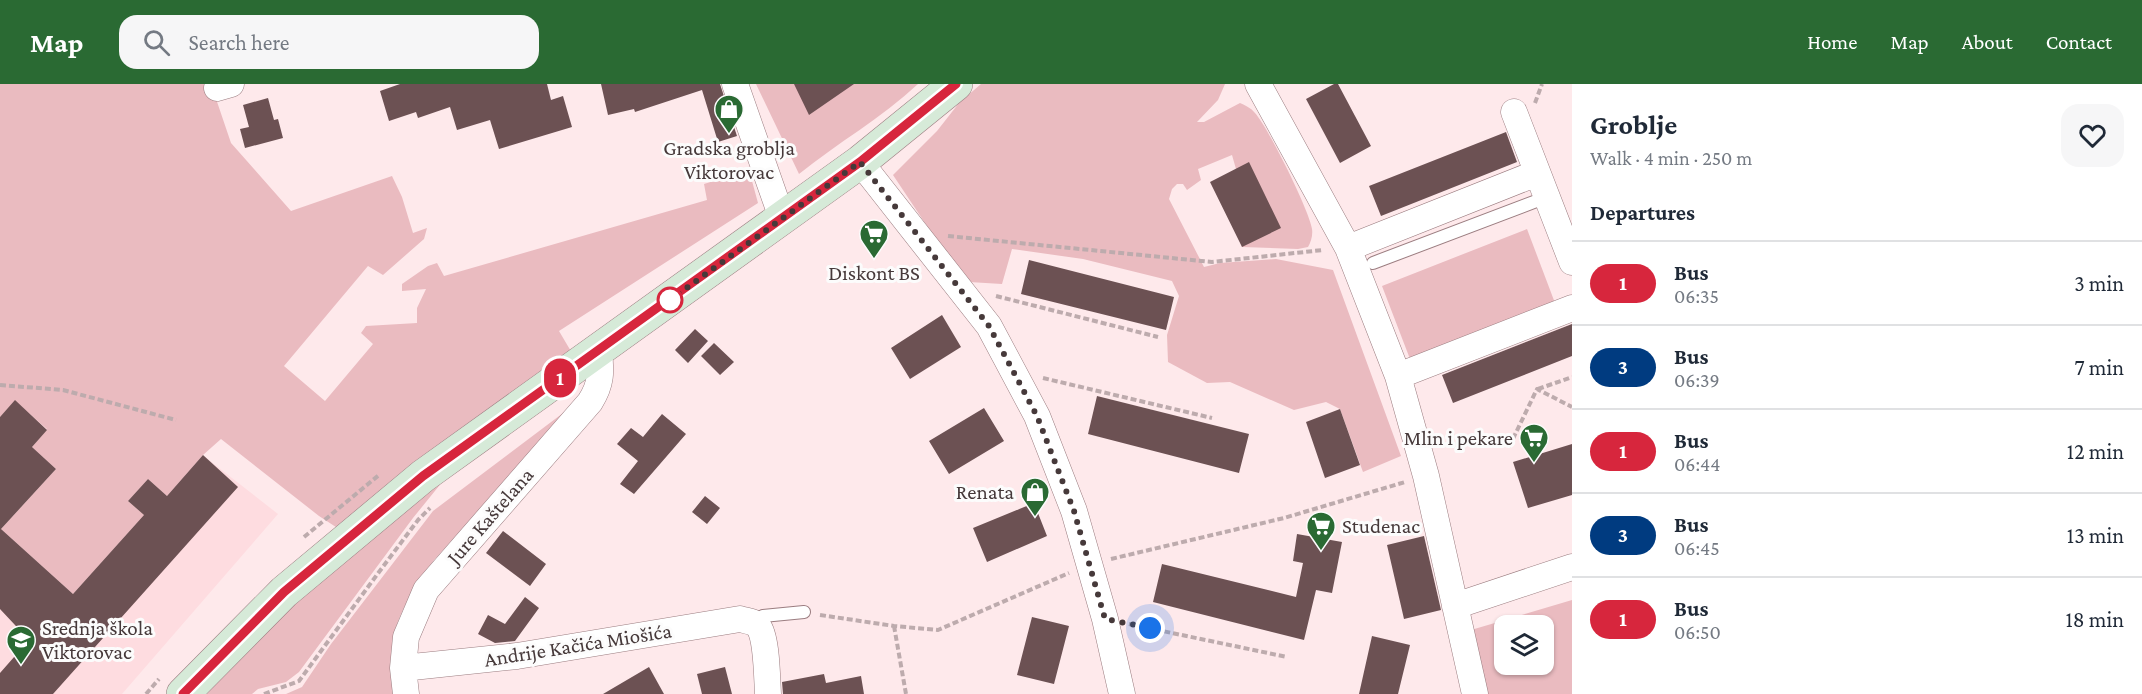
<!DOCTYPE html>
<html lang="en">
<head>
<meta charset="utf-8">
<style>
  :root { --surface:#fff; --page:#f6f6f7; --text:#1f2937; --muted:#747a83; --line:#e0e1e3; --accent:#2a6a33 }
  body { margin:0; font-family:"Crimson Pro",serif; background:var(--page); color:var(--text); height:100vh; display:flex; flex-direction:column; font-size:22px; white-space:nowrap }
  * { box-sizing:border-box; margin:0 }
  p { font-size:20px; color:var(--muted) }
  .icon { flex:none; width:33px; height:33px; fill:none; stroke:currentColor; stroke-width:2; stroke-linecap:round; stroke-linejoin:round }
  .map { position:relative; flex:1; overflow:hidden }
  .sheet { display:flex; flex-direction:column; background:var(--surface); width:570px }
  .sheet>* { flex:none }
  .badge { padding:0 12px; border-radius:20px; font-size:21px; line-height:39px }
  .fabs { position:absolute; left:1494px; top:531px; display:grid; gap:12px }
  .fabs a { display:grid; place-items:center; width:60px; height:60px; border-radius:12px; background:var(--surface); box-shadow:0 2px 4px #0004; font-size:30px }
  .you { position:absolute; width:30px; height:30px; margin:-15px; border:4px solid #fff; border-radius:50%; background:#1a73e8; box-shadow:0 0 0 9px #1a73e833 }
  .map>.badge { position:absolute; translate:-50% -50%; box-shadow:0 0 0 3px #fff }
  h2 { padding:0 18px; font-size:22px; line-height:54px }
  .round { display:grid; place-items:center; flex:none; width:63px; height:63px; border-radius:18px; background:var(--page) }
  .overview { display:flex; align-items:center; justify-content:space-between; height:102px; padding:0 18px }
  h1 { font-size:28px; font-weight:700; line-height:45px }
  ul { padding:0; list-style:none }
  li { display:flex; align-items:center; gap:18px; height:84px; padding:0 18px; border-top:2px solid var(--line) }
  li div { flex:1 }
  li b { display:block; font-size:22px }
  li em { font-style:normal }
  li .badge { min-width:66px; font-weight:700; text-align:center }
  header { display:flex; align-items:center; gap:36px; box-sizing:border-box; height:84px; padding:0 30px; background:var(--accent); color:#fff }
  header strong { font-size:28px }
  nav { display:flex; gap:33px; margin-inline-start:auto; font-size:21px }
  .search { width:420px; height:54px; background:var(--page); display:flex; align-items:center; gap:15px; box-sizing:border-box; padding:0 21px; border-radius:18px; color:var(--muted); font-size:22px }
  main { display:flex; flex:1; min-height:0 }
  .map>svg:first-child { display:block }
  .built { fill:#fedce0 }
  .green { fill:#eabbc0; fill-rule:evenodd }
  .building { fill:#6c5153 }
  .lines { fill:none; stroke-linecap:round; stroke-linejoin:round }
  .lane-casing { stroke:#9b7d80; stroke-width:14 }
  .street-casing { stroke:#9b7d80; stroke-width:27 }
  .secondary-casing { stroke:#9b7d80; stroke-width:34 }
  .path { stroke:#bdabad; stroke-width:4; stroke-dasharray:6 3; stroke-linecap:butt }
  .lane { stroke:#fff; stroke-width:12 }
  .street { stroke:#fff; stroke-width:26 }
  .secondary { stroke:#d6ead8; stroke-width:33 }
  .line-casing { stroke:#fff; stroke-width:14 }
  .line { stroke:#d7263d; stroke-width:9 }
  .walk { stroke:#46393a; stroke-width:6; stroke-dasharray:0 10.8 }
  .stop-dot { fill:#fff; stroke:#d7263d; stroke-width:3 }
  .labels { text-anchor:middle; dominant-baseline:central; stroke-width:6; stroke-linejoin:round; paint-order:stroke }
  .poi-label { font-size:21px; fill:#46393a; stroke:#fcfcfc }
  .street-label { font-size:21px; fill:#46393a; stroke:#fcfcfc }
</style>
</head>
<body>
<header>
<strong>Map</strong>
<div class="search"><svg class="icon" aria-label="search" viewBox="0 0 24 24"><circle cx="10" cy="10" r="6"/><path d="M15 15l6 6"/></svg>Search here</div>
<nav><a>Home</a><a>Map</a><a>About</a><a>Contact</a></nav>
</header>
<main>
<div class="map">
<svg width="1572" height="610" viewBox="0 0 1572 610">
  <rect width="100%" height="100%" fill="#fee9eb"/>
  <path class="built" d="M 0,307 L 164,341 L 278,430 L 122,610 L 0,610 Z"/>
  <path class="green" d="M 0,0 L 211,0 L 231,59 L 291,127 L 392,92 L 402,113 L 413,149 L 427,144 L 424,155 L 383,191 L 368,182 L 284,282 L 325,317 L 373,260 L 361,249 L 366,242 L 417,239 L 417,224 L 426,205 L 402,207 L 402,200 L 428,182 L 437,179 L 444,192 L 707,116 L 704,100 L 749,86 L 758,119 L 559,247 L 572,269 L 339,445 L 319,432 L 221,355 L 203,371 L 167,412 L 148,395 L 128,417 L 144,431 L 73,510 L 1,445 L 56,385 L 32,363 L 47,345 L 15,317 L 0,333 Z
    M 756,0 L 918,0 C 882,34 837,59 799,90 Z
    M 981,0 L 1225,0 L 1218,16 L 1197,38 L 1204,38 L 1240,19 C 1245,21 1251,24 1255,29 C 1268,43 1310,128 1312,145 C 1313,151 1311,158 1308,163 L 1298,165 L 1242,163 L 1236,85 L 1232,71 L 1198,85 L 1201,96 L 1187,106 L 1183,100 L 1177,100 L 1172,105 L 1169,115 L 1204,183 L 1220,179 L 1276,175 L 1333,186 L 1401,372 L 1363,388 L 1340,325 L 1326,318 L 1294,326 L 1230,298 L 1207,299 L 1168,278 L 1167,251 L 1179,212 L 1172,197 L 1083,175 L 1012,165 L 1002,200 L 969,198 L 935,154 L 893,91 L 937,47 L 959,19 Z
    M 1527,145 L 1555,219 L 1410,275 L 1382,202 Z
    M 575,320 L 434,476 C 419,496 394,534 393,559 C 392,576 394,593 395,610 L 286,610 L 302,603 L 331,560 L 433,427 Z
    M 443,397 L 413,434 L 299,588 L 286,598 L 258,605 L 252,610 L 207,610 L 282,527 L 363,457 Z
    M 1572,516 L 1572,610 L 1484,610 L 1471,546 ZM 1504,542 L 1544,542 L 1544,580 L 1504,580 Z"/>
  <path class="building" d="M 400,0 L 547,0 L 551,16 L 563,12 L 572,43 L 499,65 L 490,36 L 457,46 L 450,23 L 418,34 L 416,28 L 389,37 L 380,7 Z
    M 601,0 L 720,0 L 737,52 L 718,58 L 702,6 L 635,28 L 634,25 L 608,31 Z
    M 794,0 L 854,0 L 809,31 Z
    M 1334,0 L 1338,0 L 1371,62 L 1340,79 L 1306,15 Z
    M 268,14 L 274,36 L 278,35 L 283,54 L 245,64 L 240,45 L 249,43 L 243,21 Z
    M 1506,48 L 1517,78 L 1381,132 L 1369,102 Z
    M 1249,78 L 1281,144 L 1242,163 L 1210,98 Z
    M 1029,176 L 1174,213 L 1166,246 L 1021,210 Z
    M 942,231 L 961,263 L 910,295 L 891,264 Z
    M 1572,240 L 1572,272 L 1453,319 L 1442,291 Z
    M 695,245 L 708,257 L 688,279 L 675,266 Z
    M 714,259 L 734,278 L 720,291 L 701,272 Z
    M 1097,312 L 1249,350 L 1239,389 L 1088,350 Z
    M 15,316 L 47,346 L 32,363 L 56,385 L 1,445 L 73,510 L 144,431 L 128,417 L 148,395 L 167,412 L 203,371 L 238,403 L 53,610 L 0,610 L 0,589 L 29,556 L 0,525 L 0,333 Z
    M 984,324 L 1004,357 L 949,390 L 929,357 Z
    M 1340,325 L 1360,381 L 1325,394 L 1306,338 Z
    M 662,330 L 686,350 L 634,410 L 620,400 L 638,377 L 617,360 L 631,344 L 643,353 Z
    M 1572,360 L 1572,411 L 1528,424 L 1513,378 Z
    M 705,412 L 720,424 L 707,440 L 692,428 Z
    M 1034,419 L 1047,452 L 987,478 L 973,444 Z
    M 503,447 L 546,480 L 530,502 L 486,469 Z
    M 1297,450 L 1342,458 L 1332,509 L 1316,506 L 1304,556 L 1153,518 L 1162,480 L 1296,513 L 1303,479 L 1293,477 Z
    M 1424,452 L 1441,526 L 1404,535 L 1387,461 Z
    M 525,513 L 539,524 L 515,557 L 495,559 L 478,550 L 488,531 L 505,540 Z
    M 1032,533 L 1069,542 L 1054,600 L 1017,591 Z
    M 1372,552 L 1410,561 L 1398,610 L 1359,610 Z
    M 649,583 L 664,610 L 603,610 Z
    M 725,583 L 732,610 L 702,610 L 697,590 Z
    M 824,590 L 826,599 L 861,592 L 864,610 L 783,610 L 782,598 Z"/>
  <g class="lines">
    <g class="lane-casing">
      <path id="lane" d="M 1373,179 L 1547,113
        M 753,538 L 763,532 L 804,528"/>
    </g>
    <g class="street-casing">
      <path id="street" d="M 735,0 L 782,134
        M 1258,0 L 1348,164 L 1398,292 L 1426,392 L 1475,610
        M 217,4 L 231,0
        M 1514,28 L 1572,178
        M 860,78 L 989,242 L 1037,332 L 1074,427 L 1105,535 L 1122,610
        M 1348,164 L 1537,89
        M 1398,292 L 1572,224
        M 1455,522 L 1572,483
        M 403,584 L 517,572 L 740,535 C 746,537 754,537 758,542 C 767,553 767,595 768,610
        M 406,610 L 403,584 L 406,553 L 426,506 L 590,318 C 602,299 601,288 599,266"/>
    </g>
    <g class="secondary-casing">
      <path id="secondary" d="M 183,610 L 284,508 L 423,392 L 860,78 L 956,0"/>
    </g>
    <path class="path" d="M 1535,19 L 1542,0
      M 948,152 L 1212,178 L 1323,166
      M 996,212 L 1158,253
      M 1043,294 L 1212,334
      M 0,301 L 63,306 L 176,336
      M 1538,305 L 1572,293
      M 1509,363 L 1537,305 L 1572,323
      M 304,453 L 379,391
      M 1111,475 L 1284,434 L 1405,398
      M 820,531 L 894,542 L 938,546 L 1069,489
      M 1129,540 L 1287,573
      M 894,542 L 906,610
      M 146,610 L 159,595
      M 264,610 L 299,597 L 379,488 L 418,436 L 430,424"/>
    <use href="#lane" class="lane"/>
    <use href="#street" class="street"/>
    <use href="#secondary" class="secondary"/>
  </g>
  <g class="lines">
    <g class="line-casing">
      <path id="line" d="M 183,610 L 284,508 L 423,392 L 860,78 L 956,0"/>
    </g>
    <use href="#line" class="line"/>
    <path class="walk" d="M 670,216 L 860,78 L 989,242 L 1037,332 L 1074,427 L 1105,535 L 1150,544"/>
  </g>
  <defs>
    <g id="shop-pin" transform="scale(1.5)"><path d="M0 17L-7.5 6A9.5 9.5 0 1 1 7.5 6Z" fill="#2a6a33" stroke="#fcfcfc"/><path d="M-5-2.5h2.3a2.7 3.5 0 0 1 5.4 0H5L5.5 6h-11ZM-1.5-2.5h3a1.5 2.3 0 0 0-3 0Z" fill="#fff"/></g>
    <g id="supermarket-pin" transform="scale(1.5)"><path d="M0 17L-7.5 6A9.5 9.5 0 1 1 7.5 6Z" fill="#2a6a33" stroke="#fcfcfc"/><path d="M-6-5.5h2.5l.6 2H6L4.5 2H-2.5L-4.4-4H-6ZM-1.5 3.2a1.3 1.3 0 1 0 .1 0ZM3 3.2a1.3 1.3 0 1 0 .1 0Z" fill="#fff"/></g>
    <g id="school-pin" transform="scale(1.5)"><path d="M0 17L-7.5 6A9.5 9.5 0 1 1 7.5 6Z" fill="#2a6a33" stroke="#fcfcfc"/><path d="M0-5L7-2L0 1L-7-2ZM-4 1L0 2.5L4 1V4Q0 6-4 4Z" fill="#fff"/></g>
  </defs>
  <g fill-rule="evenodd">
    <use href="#shop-pin" x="729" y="25"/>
    <use href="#supermarket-pin" x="874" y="150"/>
    <use href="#supermarket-pin" x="1534" y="354"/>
    <use href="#shop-pin" x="1035" y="408"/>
    <use href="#supermarket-pin" x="1321" y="442"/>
    <use href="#school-pin" x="21" y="556"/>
  </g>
  <circle class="stop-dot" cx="670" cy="216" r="12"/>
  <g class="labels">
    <g class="poi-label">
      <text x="729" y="64">Gradska groblja<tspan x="729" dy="24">Viktorovac</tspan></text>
      <text x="874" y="189">Diskont BS</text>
      <text x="1513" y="354" text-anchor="end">Mlin i pekare</text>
      <text x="1014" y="408" text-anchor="end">Renata</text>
      <text x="1342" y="442" text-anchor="start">Studenac</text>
      <text x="42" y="544" text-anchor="start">Srednja škola<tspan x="42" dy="24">Viktorovac</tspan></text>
    </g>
    <g class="street-label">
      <text transform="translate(490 432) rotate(-49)">Jure Kaštelana</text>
      <text transform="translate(578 561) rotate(-9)">Andrije Kačića Miošića</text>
    </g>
  </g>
</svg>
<div class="fabs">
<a><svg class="icon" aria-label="layers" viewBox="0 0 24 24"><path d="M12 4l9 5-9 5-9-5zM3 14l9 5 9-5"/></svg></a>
</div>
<div class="you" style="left:1150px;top:544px"></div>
<b class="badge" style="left:560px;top:294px;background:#d7263d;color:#fff">1</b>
</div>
<section class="sheet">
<div class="overview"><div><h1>Groblje</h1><p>Walk · 4 min · 250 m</p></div><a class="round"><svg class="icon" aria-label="heart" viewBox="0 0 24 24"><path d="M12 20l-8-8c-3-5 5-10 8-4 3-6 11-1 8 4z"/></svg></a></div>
<h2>Departures</h2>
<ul>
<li><span class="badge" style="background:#d7263d;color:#fff">1</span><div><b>Bus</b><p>06:35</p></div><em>3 min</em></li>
<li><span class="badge" style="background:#003b80;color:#fff">3</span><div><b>Bus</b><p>06:39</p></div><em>7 min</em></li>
<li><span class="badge" style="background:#d7263d;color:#fff">1</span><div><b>Bus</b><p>06:44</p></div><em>12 min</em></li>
<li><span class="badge" style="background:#003b80;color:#fff">3</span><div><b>Bus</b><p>06:45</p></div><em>13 min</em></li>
<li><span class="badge" style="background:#d7263d;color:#fff">1</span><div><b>Bus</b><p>06:50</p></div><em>18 min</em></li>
</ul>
</section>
</main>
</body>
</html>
